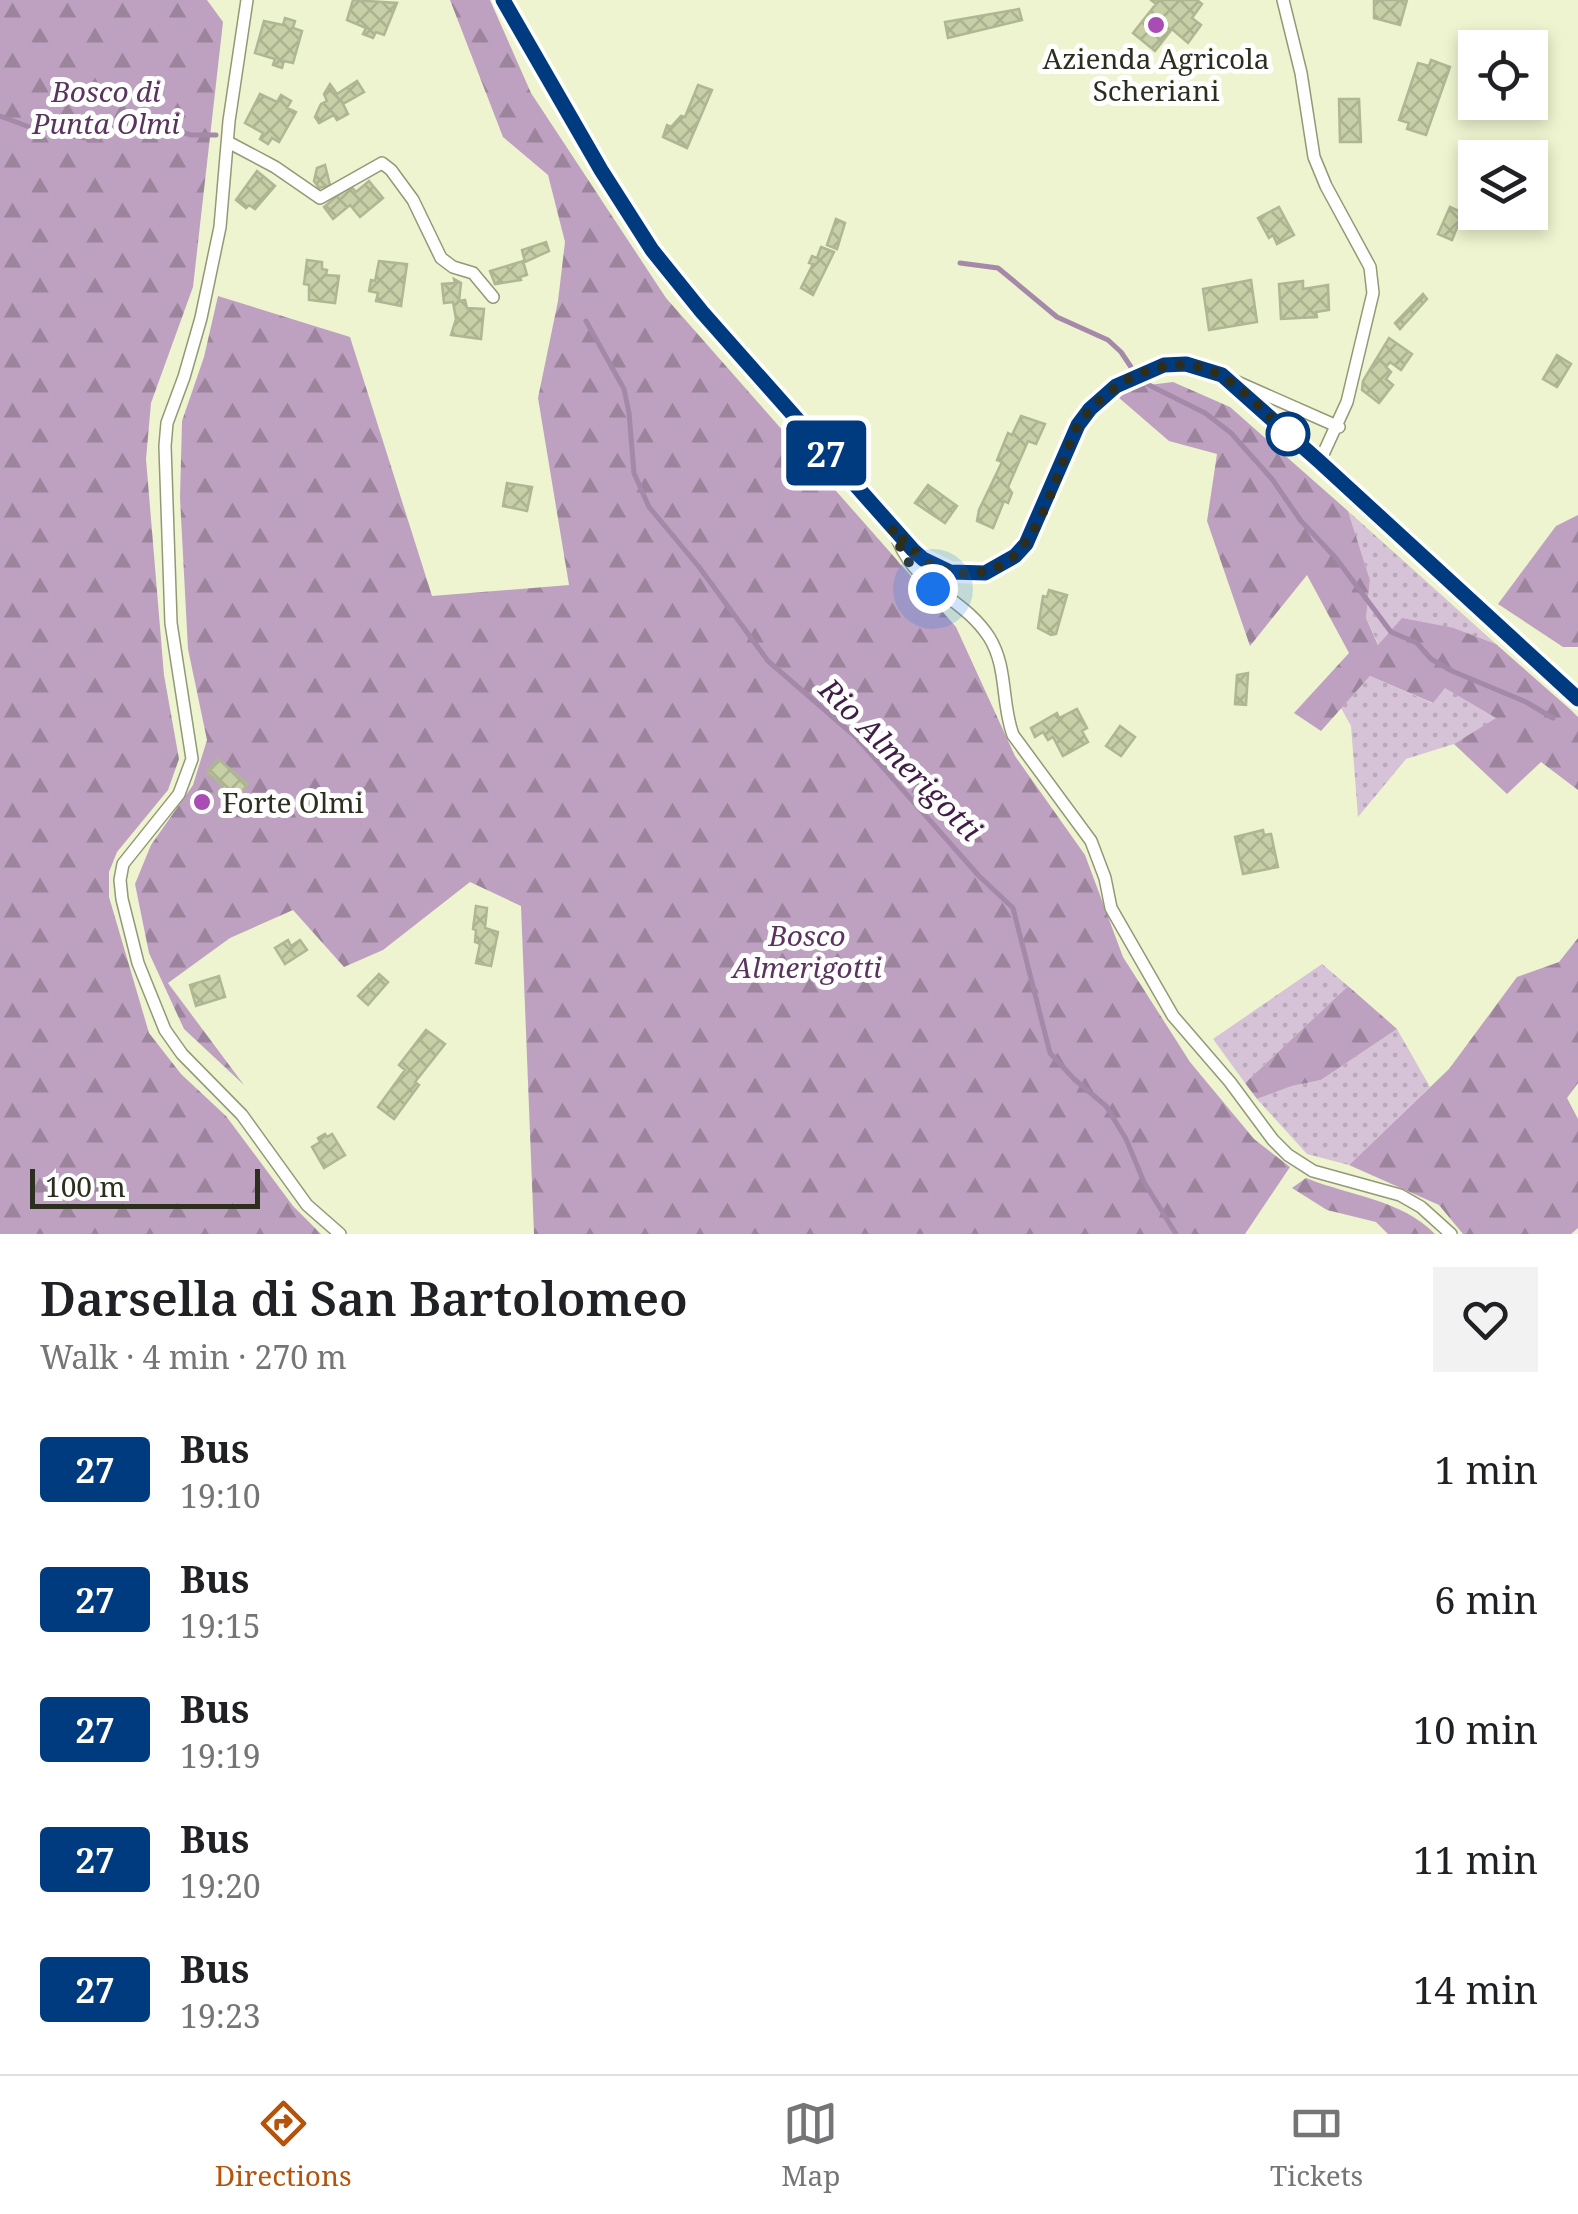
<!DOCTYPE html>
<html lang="en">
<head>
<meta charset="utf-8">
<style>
  :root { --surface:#fff; --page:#f2f2f2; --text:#202124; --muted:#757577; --line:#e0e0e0; --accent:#b45309 }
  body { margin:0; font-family:"Noto Serif",serif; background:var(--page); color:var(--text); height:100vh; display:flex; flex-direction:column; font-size:38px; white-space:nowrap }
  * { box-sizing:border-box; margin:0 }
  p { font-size:32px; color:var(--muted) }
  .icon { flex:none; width:55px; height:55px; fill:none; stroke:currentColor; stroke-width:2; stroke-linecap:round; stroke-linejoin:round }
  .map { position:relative; height:1234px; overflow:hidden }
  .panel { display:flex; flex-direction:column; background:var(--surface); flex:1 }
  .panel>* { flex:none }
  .badge { padding:0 20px; border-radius:8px; font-size:35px; line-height:65px }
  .controls { position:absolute; left:1458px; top:30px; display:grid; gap:20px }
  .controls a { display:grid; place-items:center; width:90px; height:90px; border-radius:0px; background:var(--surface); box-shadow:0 5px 15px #0003; font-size:50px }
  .scale { position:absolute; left:30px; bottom:25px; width:230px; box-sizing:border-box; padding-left:10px; border:5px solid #2c2f20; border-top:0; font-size:28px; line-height:35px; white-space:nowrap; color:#2c2f20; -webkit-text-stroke:8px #fff; paint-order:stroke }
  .you { position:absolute; width:50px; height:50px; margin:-25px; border:8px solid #fff; border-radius:50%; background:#1a73e8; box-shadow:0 0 0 15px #1a73e833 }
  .map>.badge { position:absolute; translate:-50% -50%; box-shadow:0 0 0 5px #fff }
  .round { display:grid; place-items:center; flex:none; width:105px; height:105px; border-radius:0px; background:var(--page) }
  .headline { display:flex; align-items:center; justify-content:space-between; height:170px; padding:0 40px }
  h1 { font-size:48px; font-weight:600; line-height:75px }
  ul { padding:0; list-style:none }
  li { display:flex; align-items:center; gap:30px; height:130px; padding:0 40px }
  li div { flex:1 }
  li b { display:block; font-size:38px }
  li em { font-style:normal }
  li .badge { min-width:110px; font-weight:700; text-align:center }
  .tab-bar { display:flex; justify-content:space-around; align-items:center; height:140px; border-top:2px solid var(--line); background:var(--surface); font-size:28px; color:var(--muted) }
  .tab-bar a { display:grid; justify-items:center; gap:5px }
  .tab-bar .on { color:var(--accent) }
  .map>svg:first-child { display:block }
  .grass { fill:url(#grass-dots) }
  .forest { fill:url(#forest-firs) }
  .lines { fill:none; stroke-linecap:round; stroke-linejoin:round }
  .stream { stroke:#a589a8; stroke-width:5 }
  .building { fill:url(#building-cross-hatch); stroke:#afb693; stroke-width:2.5 }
  .street-casing { stroke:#939977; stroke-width:14 }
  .secondary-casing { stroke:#939977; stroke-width:20 }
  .street { stroke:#fff; stroke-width:11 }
  .secondary { stroke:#e1e5cc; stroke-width:18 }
  .line-casing { stroke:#fff; stroke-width:22 }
  .line { stroke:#003b80; stroke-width:15 }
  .walk { stroke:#2c2f20; stroke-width:10; stroke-dasharray:0 18 }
  .poi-dot { fill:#a94cb6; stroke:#fff; stroke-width:4 }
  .stop-dot { fill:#fff; stroke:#003b80; stroke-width:5 }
  .labels { text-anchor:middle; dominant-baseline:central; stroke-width:10; stroke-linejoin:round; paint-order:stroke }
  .poi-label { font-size:28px; fill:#2c2f20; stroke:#fff }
  .park-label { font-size:28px; font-style:italic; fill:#5a335f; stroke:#fff }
  .water-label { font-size:30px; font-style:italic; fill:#411c46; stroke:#fff }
</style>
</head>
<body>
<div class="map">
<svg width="1578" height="1234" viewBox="0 0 1578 1234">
  <defs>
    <pattern id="grass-dots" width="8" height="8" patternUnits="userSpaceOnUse" patternTransform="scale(2.5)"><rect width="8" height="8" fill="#d6c3d8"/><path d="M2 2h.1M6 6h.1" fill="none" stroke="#b8a8b9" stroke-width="1.8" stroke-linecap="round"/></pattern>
    <pattern id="forest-firs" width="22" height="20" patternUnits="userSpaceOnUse" patternTransform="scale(2.5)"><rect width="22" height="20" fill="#bea1c1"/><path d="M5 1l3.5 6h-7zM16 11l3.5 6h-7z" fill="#9b849c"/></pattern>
    <pattern id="building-cross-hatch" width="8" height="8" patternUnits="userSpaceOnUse" patternTransform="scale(2.5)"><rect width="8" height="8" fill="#c7cfa6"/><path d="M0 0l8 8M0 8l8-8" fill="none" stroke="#abb28f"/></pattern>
  </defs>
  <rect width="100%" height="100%" fill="#edf4cf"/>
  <path class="grass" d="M 1348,511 L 1496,644 L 1454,628 L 1379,646 L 1366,618 L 1370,580 Z
    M 1370,676 L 1432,703 L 1445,687 L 1497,718 L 1454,744 L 1406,759 L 1358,817 L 1351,726 L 1341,708 Z
    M 1322,964 L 1348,986 L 1245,1083 L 1213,1039 Z
    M 1397,1029 L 1430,1087 L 1349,1165 L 1307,1154 L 1257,1099 L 1292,1086 L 1321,1080 Z"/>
  <path class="forest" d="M 0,0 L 207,0 L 223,22 L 193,287 L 151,403 L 146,459 L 164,675 L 179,759 L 168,790 L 117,852 L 109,872 L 109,897 L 149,1033 L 181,1074 L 226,1116 L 293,1206 L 321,1234 L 0,1234 Z
    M 450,0 L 490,0 L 531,93 L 666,298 L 956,627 L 1015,756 L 1085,855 L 1123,957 L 1190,1062 L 1254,1139 L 1290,1167 L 1245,1234 L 534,1234 L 521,906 L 470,882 L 383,950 L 344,967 L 293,910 L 230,938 L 168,983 L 244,1085 L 184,1029 L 149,953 L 135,884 L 151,845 L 193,785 L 207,740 L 188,649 L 180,498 L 182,421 L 204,357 L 218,296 L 350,337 L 432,596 L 569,585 L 538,398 L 558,301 L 565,242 L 548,175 L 503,137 Z
    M 1173,382 L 1230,407 L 1348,511 L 1370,580 L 1366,618 L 1378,645 L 1402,618 L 1454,628 L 1496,644 L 1571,710 L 1578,717 L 1578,790 L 1541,762 L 1507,794 L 1454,744 L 1496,718 L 1445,688 L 1433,703 L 1370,676 L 1321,731 L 1294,713 L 1349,653 L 1307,575 L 1250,646 L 1207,521 L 1217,454 L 1169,441 L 1118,397 L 1141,386 Z
    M 1578,515 L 1578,647 L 1563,647 L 1498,604 L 1556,526 Z
    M 1578,938 L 1578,1083 L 1567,1098 L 1578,1119 L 1578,1228 L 1571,1234 L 1463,1234 L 1439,1205 L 1349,1165 L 1449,1069 L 1517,977 L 1559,962 Z
    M 1348,986 L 1397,1029 L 1321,1080 L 1292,1086 L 1257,1099 L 1245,1083 Z
    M 1306,1178 C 1350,1196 1401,1199 1435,1234 L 1388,1234 L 1376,1222 L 1327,1210 L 1292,1188 Z"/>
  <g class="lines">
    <path class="stream" d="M 0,116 L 35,129 L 96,140 L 118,125 L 145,121 L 191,135 L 216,135
      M 960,263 L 998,268 L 1057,317 L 1108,340 L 1121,352 L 1131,367
      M 586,321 L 624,389 L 629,413 L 634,473 L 649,507 L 699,567 L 768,661 L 856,737 L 979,876 L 1013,908 L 1050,1053 L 1074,1079 L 1106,1106 L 1126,1139 L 1144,1182 L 1176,1234
      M 1145,383 L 1205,413 L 1231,433 L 1272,479 L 1301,521 L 1335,557 L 1391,632 L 1417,643 L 1431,659 L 1452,671 L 1526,702 L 1553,718"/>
  </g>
  <path class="building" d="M 353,0 L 397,3 L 384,35 L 376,32 L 373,38 L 363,34 L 366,28 L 347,20 Z
    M 1151,0 L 1197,0 L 1202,4 L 1192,18 L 1201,25 L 1188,43 L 1172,29 L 1155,51 L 1133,33 L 1156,4 Z
    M 1374,0 L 1407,0 L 1400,25 L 1374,18 Z
    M 1019,9 L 1022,20 L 948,38 L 945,22 Z
    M 285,18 L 295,21 L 293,28 L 302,31 L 293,63 L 284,61 L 282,68 L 273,65 L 275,59 L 255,53 L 264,21 L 283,25 Z
    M 1431,60 L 1450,67 L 1426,135 L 1407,129 L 1409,123 L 1399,120 L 1418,63 L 1429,66 Z
    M 357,81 L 364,92 L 343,104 L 348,114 L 337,120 L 334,115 L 319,123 L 315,117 L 321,104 L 327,101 L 324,94 L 330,84 L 337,94 Z
    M 698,85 L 712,90 L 687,148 L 663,137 L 667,125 L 671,127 L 681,116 L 685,117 Z
    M 260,94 L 277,102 L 281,95 L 291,101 L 287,108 L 296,112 L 279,142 L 272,138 L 268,144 L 260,139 L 263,133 L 245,123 Z
    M 1339,99 L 1359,99 L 1361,142 L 1340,142 Z
    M 325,165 L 330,185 L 319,188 L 314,181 L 317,168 Z
    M 257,171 L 275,186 L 255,209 L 249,205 L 246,208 L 236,200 Z
    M 369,181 L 383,198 L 360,217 L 350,205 L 333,219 L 324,207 L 350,185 L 356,192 Z
    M 1279,207 L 1294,235 L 1277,244 L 1273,235 L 1269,238 L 1258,218 Z
    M 1450,207 L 1463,213 L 1452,240 L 1438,234 Z
    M 836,219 L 845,223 L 837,249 L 827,245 Z
    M 546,242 L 549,251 L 525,262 L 522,250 Z
    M 821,247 L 834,252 L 813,295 L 801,288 L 813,264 L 809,263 L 812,256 L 817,258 Z
    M 307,260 L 322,262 L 322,269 L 327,270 L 326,275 L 339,276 L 335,303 L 309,300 L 309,285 L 304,284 Z
    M 379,261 L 407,264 L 401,306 L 376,301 L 378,293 L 369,291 L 371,280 L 375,281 Z
    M 523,261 L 527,275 L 520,277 L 521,280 L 495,284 L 490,271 Z
    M 454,279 L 461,283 L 459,301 L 465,300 L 467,308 L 484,309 L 481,339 L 451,335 L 456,319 L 453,302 L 444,303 L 442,284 L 455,283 Z
    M 1251,280 L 1257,322 L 1209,330 L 1203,289 Z
    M 1303,281 L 1303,289 L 1328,285 L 1329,310 L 1316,312 L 1317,317 L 1281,319 L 1279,284 Z
    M 1423,294 L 1427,299 L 1400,329 L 1395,323 Z
    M 1389,338 L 1412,354 L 1401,370 L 1390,362 L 1386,367 L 1391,372 L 1386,379 L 1393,385 L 1379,403 L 1362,390 L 1363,381 Z
    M 1557,355 L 1571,364 L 1557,387 L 1543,379 Z
    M 1021,416 L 1045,424 L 1036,444 L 1028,441 L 1008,487 L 1012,493 L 1008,503 L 1004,501 L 993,528 L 977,521 L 979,510 L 1002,462 L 997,460 L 1008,433 L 1012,435 Z
    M 507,483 L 532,487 L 527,511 L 503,506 Z
    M 928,485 L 957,506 L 945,523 L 915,503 Z
    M 1049,590 L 1067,595 L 1056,634 L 1051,635 L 1038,628 L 1043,596 L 1047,597 Z
    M 1248,673 L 1246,705 L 1235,704 L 1237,675 Z
    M 1077,709 L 1087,728 L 1082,731 L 1088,742 L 1063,756 L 1053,737 L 1048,740 L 1043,732 L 1035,737 L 1031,728 L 1057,713 L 1059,718 Z
    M 1120,726 L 1135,737 L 1121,756 L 1106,746 Z
    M 218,759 L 248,784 L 231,805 L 217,793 L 223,786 L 207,772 Z
    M 1263,830 L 1264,835 L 1271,834 L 1278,867 L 1243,874 L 1235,837 Z
    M 476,906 L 487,908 L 485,928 L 498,932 L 491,966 L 476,963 L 480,944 L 475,942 L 476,930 L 473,929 Z
    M 288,940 L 291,946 L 300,940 L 307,950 L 285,964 L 275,948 Z
    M 379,974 L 388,982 L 368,1005 L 358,996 Z
    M 219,976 L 225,997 L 196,1006 L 190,985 Z
    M 426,1030 L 445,1044 L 415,1082 L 419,1085 L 394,1119 L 378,1107 L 405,1070 L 399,1065 Z
    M 325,1134 L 327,1137 L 332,1134 L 345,1155 L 324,1168 L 312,1147 L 320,1142 L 318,1138 Z"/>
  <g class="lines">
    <g class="street-casing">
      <path id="street" d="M 247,0 L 229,121 L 220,227 L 201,318 L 184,377 L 167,423 L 165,446 L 171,623 L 192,759 L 179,794 L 123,864 L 120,880 L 122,899 L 138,963 L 165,1030 L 182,1054 L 242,1115 L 307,1205 L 340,1234
        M 1283,0 L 1301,73 L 1314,157 L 1326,186 L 1370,267 L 1373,293 L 1347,402 L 1320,461
        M 228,142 L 275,167 L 320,198 L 382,163 L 391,170 L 413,200 L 441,258 L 453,267 L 473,273 L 493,297
        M 1237,382 L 1339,427
        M 898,541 C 920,591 962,596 989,637 C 1008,667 1001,703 1013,735 L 1091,841 L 1105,878 L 1111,908 L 1173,1016 L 1230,1082 L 1273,1140 L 1288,1155 L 1313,1171 L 1400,1195 L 1421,1207 L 1451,1234"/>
    </g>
    <g class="secondary-casing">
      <path id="secondary" d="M 503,0 L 601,170 L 652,250 L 702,312 L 913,550 L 923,559 L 950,572 L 985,573 L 1015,556 L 1025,544 L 1078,425 L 1090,409 L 1116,386 L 1164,365 L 1186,364 L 1222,375 L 1320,461 L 1578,699"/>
    </g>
    <use href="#street" class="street"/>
    <use href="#secondary" class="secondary"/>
  </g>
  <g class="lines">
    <g class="line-casing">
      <path id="line" d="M 503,0 L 601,170 L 652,250 L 702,312 L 913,550 L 923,559 L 950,572 L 985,573 L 1015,556 L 1026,544 L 1078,425 L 1090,409 L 1116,386 L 1164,365 L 1186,364 L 1222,375 L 1320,462 L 1578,699"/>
    </g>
    <use href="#line" class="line"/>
    <path class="walk" d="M 933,589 L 905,558 L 892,528 C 903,539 913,552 925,561 C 957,581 1001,577 1023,546 C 1049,512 1060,463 1078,425 C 1109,382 1166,348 1218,374 C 1240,385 1269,417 1288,434"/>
  </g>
  <g class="poi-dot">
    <circle cx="1156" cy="25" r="10"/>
    <circle cx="202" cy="802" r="10"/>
  </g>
  <circle class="stop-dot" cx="1288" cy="434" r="20"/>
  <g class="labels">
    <g class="poi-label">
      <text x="1156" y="58">Azienda Agricola<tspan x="1156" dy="32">Scheriani</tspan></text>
      <text x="222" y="802" text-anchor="start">Forte Olmi</text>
    </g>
    <g class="park-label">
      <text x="106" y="91">Bosco di<tspan x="106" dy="32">Punta Olmi</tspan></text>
      <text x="807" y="935">Bosco<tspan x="807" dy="32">Almerigotti</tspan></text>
    </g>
    <g class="water-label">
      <text transform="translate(901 759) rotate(45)">Rio Almerigotti</text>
    </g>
  </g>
</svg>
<div class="controls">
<a><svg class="icon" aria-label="locate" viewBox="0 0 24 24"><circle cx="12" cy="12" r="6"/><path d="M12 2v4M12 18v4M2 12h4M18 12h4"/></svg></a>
<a><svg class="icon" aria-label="layers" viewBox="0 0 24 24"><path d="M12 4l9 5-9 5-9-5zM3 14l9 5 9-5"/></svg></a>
</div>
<div class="scale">100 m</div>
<div class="you" style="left:933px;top:589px"></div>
<b class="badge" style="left:826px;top:453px;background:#003b80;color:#fff">27</b>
</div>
<section class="panel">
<div class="headline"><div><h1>Darsella di San Bartolomeo</h1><p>Walk · 4 min · 270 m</p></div><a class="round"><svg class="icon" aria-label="heart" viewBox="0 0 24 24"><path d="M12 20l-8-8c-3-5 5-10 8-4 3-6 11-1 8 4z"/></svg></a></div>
<ul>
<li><span class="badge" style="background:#003b80;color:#fff">27</span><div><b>Bus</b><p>19:10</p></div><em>1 min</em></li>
<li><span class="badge" style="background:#003b80;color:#fff">27</span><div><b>Bus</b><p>19:15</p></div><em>6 min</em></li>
<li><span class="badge" style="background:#003b80;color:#fff">27</span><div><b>Bus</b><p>19:19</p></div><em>10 min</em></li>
<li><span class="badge" style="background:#003b80;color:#fff">27</span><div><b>Bus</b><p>19:20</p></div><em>11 min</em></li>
<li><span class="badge" style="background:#003b80;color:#fff">27</span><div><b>Bus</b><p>19:23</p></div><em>14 min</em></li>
</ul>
</section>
<nav class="tab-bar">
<a class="on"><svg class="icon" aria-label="directions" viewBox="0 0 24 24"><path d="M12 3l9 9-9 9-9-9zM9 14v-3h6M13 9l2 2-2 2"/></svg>Directions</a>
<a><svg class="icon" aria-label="map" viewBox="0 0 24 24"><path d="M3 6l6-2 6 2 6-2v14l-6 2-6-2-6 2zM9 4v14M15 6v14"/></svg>Map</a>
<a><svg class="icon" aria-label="tickets" viewBox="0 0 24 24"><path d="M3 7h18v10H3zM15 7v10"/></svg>Tickets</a>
</nav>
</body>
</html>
